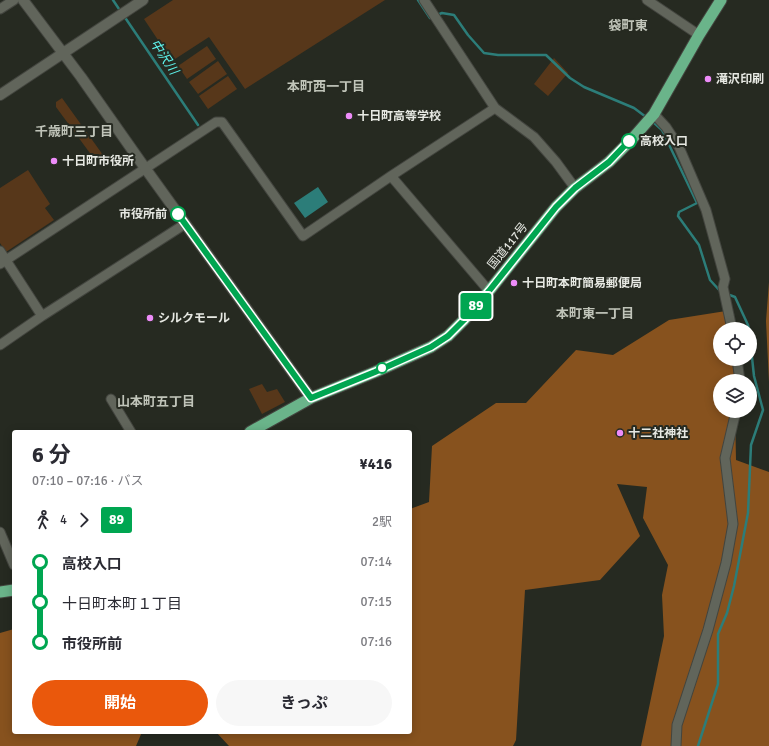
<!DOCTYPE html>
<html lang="ja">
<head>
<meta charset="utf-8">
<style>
  :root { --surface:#fff; --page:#f7f7f7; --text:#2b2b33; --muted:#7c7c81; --accent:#ea580c }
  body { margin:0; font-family:Signika,"Noto Sans JP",sans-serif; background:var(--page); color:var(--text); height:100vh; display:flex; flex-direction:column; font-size:15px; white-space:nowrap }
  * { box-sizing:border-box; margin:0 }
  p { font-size:13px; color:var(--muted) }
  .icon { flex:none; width:22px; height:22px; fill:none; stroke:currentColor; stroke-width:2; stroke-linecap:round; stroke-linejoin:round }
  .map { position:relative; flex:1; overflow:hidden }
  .side { position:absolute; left:12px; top:430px; width:400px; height:304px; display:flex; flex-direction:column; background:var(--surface); border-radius:4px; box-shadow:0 2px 10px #0003 }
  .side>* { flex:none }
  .badge { padding:0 8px; border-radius:3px; font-size:14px; line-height:26px }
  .tools { position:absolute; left:713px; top:322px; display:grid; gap:8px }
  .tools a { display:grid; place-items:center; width:44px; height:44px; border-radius:50%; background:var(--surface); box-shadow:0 2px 10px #0003; font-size:20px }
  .map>.badge { position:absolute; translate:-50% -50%; box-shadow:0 0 0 2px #fff }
  .legs { display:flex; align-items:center; gap:6px; height:44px; padding:0 20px; font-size:13px }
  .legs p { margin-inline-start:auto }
  .headline { display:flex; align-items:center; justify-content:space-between; height:68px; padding:0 20px }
  h1 { font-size:22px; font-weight:700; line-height:30px }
  .action { display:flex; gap:8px; margin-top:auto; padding:8px 20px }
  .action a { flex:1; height:46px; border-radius:24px; background:var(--accent); color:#fff; font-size:16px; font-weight:700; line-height:46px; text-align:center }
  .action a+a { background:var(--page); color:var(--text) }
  ul { padding:0 20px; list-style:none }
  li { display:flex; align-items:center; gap:14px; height:40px; font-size:15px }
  li i { display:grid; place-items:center; width:6px; height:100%; margin:0 5px; background:currentColor }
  li i::after { content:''; width:10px; height:10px; margin:-5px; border:3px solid; border-radius:50%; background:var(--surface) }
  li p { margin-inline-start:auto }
  li:first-child i { background:linear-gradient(#0000 50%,currentColor 0) }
  li:last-child i { background:linear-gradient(currentColor 50%,#0000 0) }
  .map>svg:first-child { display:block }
  .green { fill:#57371a }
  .forest { fill:#87521e }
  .water { fill:#2c7d79 }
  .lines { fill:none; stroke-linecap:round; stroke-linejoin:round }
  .stream { stroke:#2c7d79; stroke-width:2.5 }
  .minor-casing { stroke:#43453f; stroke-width:11 }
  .tertiary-casing { stroke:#43453f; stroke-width:12 }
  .trunk-casing { stroke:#43453f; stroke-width:13 }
  .minor { stroke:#61655b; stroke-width:9 }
  .tertiary { stroke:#61655b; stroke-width:10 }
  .trunk { stroke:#6ab48a; stroke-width:11 }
  .line-1-casing { stroke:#fff; stroke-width:9 }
  .line-1 { stroke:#00a651; stroke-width:6 }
  .poi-dot { fill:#ed8cf9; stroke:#262a21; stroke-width:1.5 }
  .stop-1-dot { fill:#fff; stroke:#00a651; stroke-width:2 }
  .labels { text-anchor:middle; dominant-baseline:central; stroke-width:4; stroke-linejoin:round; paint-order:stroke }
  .poi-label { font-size:12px; font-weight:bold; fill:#e6e8e2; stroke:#262a21; text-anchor:start }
  .stop-label { font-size:12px; font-weight:bold; fill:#e6e8e2; stroke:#262a21; text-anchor:start }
  .street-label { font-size:12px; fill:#e6e8e2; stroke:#262a21 }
  .neighbourhood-label { font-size:13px; font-weight:bold; fill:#c0c4b9; stroke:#262a21 }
  .water-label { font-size:13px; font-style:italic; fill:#5ef4ed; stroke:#262a21 }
</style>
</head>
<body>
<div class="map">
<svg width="769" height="746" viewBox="0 0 769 746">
  <rect width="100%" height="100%" fill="#262a21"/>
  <path class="green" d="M 173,0 L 385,0 L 245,89 L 209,37 L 172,61 L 144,19 Z
    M 207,46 L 216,59 L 187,79 L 178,66 Z
    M 554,58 L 568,73 L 548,96 L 534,84 Z
    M 218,61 L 227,74 L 198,94 L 189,82 Z
    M 228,76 L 237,89 L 208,109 L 199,96 Z
    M 62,98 L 103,155 L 95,160 L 56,107 L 56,102 Z
    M 28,170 L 50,204 L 45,208 L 54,220 L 6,252 L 0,243 L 0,188 Z
    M 262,384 L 267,392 L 277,389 L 285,402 L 262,414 L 249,389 Z"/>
  <path class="forest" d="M 769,282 L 769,382 L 766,321 Z
    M 726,311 L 728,329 L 720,329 L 720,359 L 732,359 L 735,381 L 720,381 L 720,411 L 735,411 L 736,460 L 769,472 L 769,746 L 641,746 L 664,636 L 662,595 L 668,565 L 643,518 L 647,487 L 617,484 L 640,536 L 600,580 L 525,590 L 516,740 L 513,746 L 229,746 L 217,733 L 216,732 L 410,732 L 410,509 L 429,502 L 432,446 L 496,403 L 526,403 L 576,350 L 613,355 L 669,320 Z
    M 14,629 L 14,732 L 142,732 L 136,746 L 0,746 L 0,633 Z"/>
  <path class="water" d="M 318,187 L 328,202 L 305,218 L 294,203 Z"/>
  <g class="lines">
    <path class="stream" d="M 113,0 L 121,12
      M 418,0 L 430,18 L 433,17
      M 437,15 L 442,13 L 454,15 L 468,35 L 484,53 L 498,55 L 546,55 L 570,78 L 584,87 L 634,108 L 646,117
      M 124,16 L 198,125
      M 652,121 L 662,130 L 697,203 L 679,212 L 678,216 L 699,245 L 710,280 L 721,292
      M 727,294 L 735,297 L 748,325 L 749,329
      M 698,746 L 718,684 L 718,634 L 727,613 L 734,586 L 748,513 L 751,445 L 763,410 L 754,376 L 750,339"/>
    <g class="minor-casing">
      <path id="minor" d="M 424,0 L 495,108 L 534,137 L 556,162 L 575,188
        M 647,0 L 699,35
        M 0,9 L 14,0
        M 654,114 L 666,127 L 679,147 L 706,210 L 725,279 L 723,287 L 732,329
        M 391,176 L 489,291
        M 0,251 L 42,316
        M 0,264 L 216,122 L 222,122 L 303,236 L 391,176 L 495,108
        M 0,345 L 42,316 L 185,224
        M 737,359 L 740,381
        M 111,399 L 131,432
        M 0,532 L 14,565
        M 676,746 L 677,725 L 708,630 L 726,563 L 733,524 L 725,458 L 736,411"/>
    </g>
    <g class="tertiary-casing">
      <path id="tertiary" d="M 23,0 L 81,77 L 145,168 L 311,398
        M 0,95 L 143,0"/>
    </g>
    <g class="trunk-casing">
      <path id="trunk" d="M 250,432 L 311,398 L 375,372 L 431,347 L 448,336 L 464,320 L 489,291 L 556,207 L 575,188 L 609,162 L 633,138 L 654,114 L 699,35 L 721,0
        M 0,592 L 14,590"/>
    </g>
    <use href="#minor" class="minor"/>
    <use href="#tertiary" class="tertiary"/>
    <use href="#trunk" class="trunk"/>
  </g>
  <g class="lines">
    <g class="line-1-casing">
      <path id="line-1" d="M 178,214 L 311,398 L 375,372 L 431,347 L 448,336 L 464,320 L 489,291 L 556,207 L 575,188 L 609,162 L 629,141"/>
    </g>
    <use href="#line-1" class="line-1"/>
  </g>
  <g class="poi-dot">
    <circle cx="708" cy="79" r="4"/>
    <circle cx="349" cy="116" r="4"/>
    <circle cx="54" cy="161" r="4"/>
    <circle cx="514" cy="283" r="4"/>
    <circle cx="150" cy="318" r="4"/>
    <circle cx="620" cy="433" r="4"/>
  </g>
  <g class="stop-1-dot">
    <circle cx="629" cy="141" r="7"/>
    <circle cx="178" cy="214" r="7"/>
    <circle cx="382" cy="368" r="5"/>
  </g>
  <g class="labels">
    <g class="poi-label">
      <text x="716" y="79">滝沢印刷</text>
      <text x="357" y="116">十日町高等学校</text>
      <text x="62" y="161">十日町市役所</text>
      <text x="522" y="283">十日町本町簡易郵便局</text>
      <text x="158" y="318">シルクモール</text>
      <text x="628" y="433">十二社神社</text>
    </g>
    <g class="stop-label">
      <text x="640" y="141">高校入口</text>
      <text x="167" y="214" text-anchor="end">市役所前</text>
    </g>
    <g class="street-label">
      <text transform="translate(508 246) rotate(-51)">国道117号</text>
    </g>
    <g class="neighbourhood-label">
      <text x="628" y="26">袋町東</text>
      <text x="326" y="87">本町西一丁目</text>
      <text x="74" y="132">千歳町三丁目</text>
      <text x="595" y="314">本町東一丁目</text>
      <text x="156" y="402">山本町五丁目</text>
    </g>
    <g class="water-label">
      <text transform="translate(164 57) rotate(56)">中沢川</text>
    </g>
  </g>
</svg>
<div class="tools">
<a><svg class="icon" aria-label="locate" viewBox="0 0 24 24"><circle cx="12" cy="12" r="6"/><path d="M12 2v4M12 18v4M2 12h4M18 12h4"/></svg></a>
<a><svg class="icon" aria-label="layers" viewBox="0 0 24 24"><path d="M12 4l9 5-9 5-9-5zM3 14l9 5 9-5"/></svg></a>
</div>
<b class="badge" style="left:476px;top:306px;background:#00a651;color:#fff">89</b>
<section class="side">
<div class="headline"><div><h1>6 分</h1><p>07:10 – 07:16 · バス</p></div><b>¥416</b></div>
<div class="legs"><svg class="icon" aria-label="walk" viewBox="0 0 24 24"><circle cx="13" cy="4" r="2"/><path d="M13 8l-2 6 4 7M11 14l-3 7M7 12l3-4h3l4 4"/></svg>4<svg class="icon" aria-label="forward" viewBox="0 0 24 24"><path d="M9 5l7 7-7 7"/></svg><b class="badge" style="background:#00a651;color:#fff">89</b><p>2駅</p></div>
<ul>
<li><i style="color:#00a651"></i><b>高校入口</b><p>07:14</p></li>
<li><i style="color:#00a651"></i><span>十日町本町１丁目</span><p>07:15</p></li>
<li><i style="color:#00a651"></i><b>市役所前</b><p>07:16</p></li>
</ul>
<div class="action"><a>開始</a><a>きっぷ</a></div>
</section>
</div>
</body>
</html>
